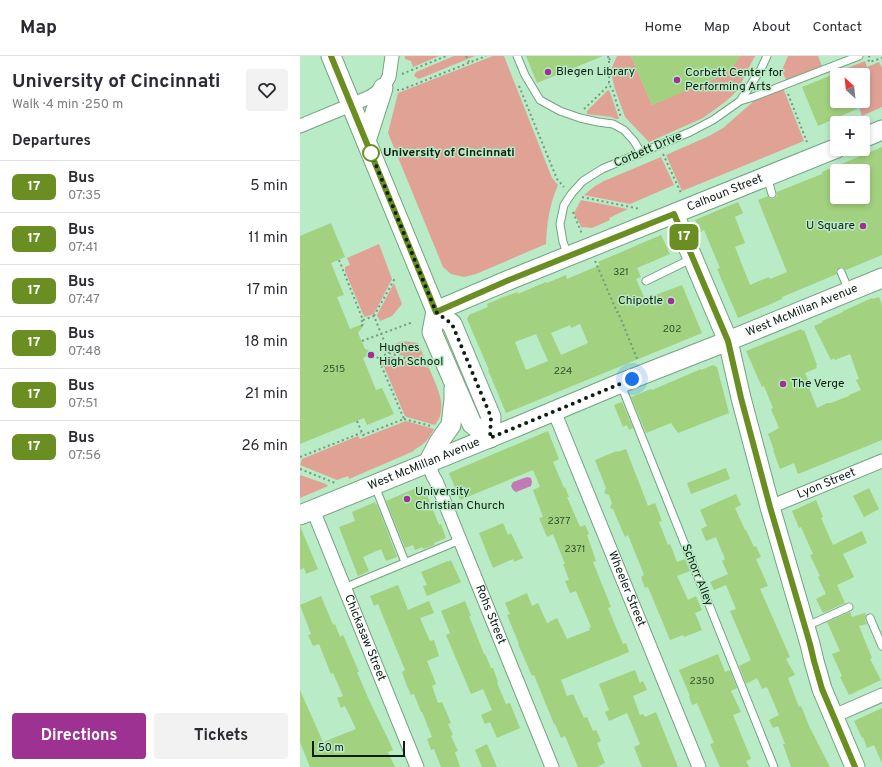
<!DOCTYPE html>
<html lang="en">
<head>
<meta charset="utf-8">
<style>
  :root { --surface:#fff; --page:#f2f2f3; --text:#2b2b33; --muted:#7c7c81; --line:#e1e1e2; --accent:#9e3292 }
  body { margin:0; font-family:Overpass,sans-serif; background:var(--page); color:var(--text); height:100vh; display:flex; flex-direction:column; font-size:15px; white-space:nowrap }
  * { box-sizing:border-box; margin:0 }
  p { font-size:13px; color:var(--muted) }
  .icon { flex:none; width:22px; height:22px; fill:none; stroke:currentColor; stroke-width:2; stroke-linecap:round; stroke-linejoin:round }
  .map { position:relative; flex:1; overflow:hidden }
  .details { display:flex; flex-direction:column; background:var(--surface); width:300px }
  .details>* { flex:none }
  .badge { padding:0 8px; border-radius:6px; font-size:14px; line-height:26px }
  .needle { width:26px; rotate:333deg }
  .fabs { position:absolute; left:530px; top:12px; display:grid; gap:8px }
  .fabs a { display:grid; place-items:center; width:40px; height:40px; border-radius:4px; background:var(--surface); box-shadow:0 2px 6px #0003; font-size:20px }
  .scale { position:absolute; left:12px; bottom:10px; width:93px; box-sizing:border-box; padding-left:4px; border:2px solid #0c1f12; border-top:0; font-size:11px; line-height:14px; white-space:nowrap; color:#0c1f12; -webkit-text-stroke:3px #b9ebc6; paint-order:stroke }
  .you { position:absolute; width:20px; height:20px; margin:-10px; border:3px solid #fff; border-radius:50%; background:#1a73e8; box-shadow:0 0 0 6px #1a73e833 }
  .map>.badge { position:absolute; translate:-50% -50%; box-shadow:0 0 0 2px #fff }
  h2 { padding:0 12px; font-size:15px; line-height:36px }
  .round { display:grid; place-items:center; flex:none; width:42px; height:42px; border-radius:4px; background:var(--page) }
  .headline { display:flex; align-items:center; justify-content:space-between; height:68px; padding:0 12px }
  h1 { font-size:19px; font-weight:700; line-height:30px }
  .button { display:flex; gap:8px; margin-top:auto; padding:8px 12px }
  .button a { flex:1; height:46px; border-radius:4px; background:var(--accent); color:#fff; font-size:16px; font-weight:700; line-height:46px; text-align:center }
  .button a+a { background:var(--page); color:var(--text) }
  ul { padding:0; list-style:none }
  li { display:flex; align-items:center; gap:12px; height:52px; padding:0 12px; border-top:1px solid var(--line) }
  li div { flex:1 }
  li b { display:block; font-size:15px }
  li em { font-style:normal }
  li .badge { min-width:44px; font-weight:700; text-align:center }
  header { display:flex; align-items:center; gap:24px; box-sizing:border-box; height:56px; padding:0 20px; background:var(--surface); border-bottom:1px solid var(--line) }
  header strong { font-size:19px }
  nav { display:flex; gap:22px; margin-inline-start:auto; font-size:14px }
  main { display:flex; flex:1; min-height:0 }
  .map>svg:first-child { display:block }
  .green { fill:#dfa295 }
  .water { fill:#c27ab7 }
  .building { fill:#a2d17f; fill-rule:evenodd }
  .lines { fill:none; stroke-linecap:round; stroke-linejoin:round }
  .service-casing { stroke:#74a381; stroke-width:9 }
  .minor-casing { stroke:#74a381; stroke-width:15 }
  .secondary-casing { stroke:#74a381; stroke-width:21 }
  .path { stroke:#74997e; stroke-width:2; stroke-dasharray:2 3; stroke-linecap:butt }
  .service { stroke:#fff; stroke-width:7 }
  .minor { stroke:#fff; stroke-width:13 }
  .secondary { stroke:#fff; stroke-width:19 }
  .line-casing { stroke:#fff; stroke-width:9 }
  .line { stroke:#6b8e23; stroke-width:6 }
  .walk { stroke:#0c1f12; stroke-width:4; stroke-dasharray:0 7.2 }
  .poi-dot { fill:#9e3292; stroke:#b9ebc6; stroke-width:1.5 }
  .stop-dot { fill:#fff; stroke:#6b8e23; stroke-width:2 }
  .labels { text-anchor:middle; dominant-baseline:central; stroke-width:3; stroke-linejoin:round; paint-order:stroke }
  .number-label { font-size:10px; fill:#324c2d }
  .poi-label { font-size:12px; fill:#0c1f12; stroke:#b9ebc6; text-anchor:start }
  .street-label { font-size:12px; fill:#0c1f12; stroke:#b9ebc6 }
  .stop-label { font-size:12px; font-weight:bold; fill:#0c1f12; stroke:#b9ebc6; text-anchor:start }
</style>
</head>
<body>
<header>
<strong>Map</strong>
<nav><a>Home</a><a>Map</a><a>About</a><a>Contact</a></nav>
</header>
<main>
<section class="details">
<div class="headline"><div><h1>University of Cincinnati</h1><p>Walk · 4 min · 250 m</p></div><a class="round"><svg class="icon" aria-label="heart" viewBox="0 0 24 24"><path d="M12 20l-8-8c-3-5 5-10 8-4 3-6 11-1 8 4z"/></svg></a></div>
<h2>Departures</h2>
<ul>
<li><span class="badge" style="background:#6b8e23;color:#fff">17</span><div><b>Bus</b><p>07:35</p></div><em>5 min</em></li>
<li><span class="badge" style="background:#6b8e23;color:#fff">17</span><div><b>Bus</b><p>07:41</p></div><em>11 min</em></li>
<li><span class="badge" style="background:#6b8e23;color:#fff">17</span><div><b>Bus</b><p>07:47</p></div><em>17 min</em></li>
<li><span class="badge" style="background:#6b8e23;color:#fff">17</span><div><b>Bus</b><p>07:48</p></div><em>18 min</em></li>
<li><span class="badge" style="background:#6b8e23;color:#fff">17</span><div><b>Bus</b><p>07:51</p></div><em>21 min</em></li>
<li><span class="badge" style="background:#6b8e23;color:#fff">17</span><div><b>Bus</b><p>07:56</p></div><em>26 min</em></li>
</ul>
<div class="button"><a>Directions</a><a>Tickets</a></div>
</section>
<div class="map">
<svg width="582" height="711" viewBox="0 0 582 711">
  <rect width="100%" height="100%" fill="#b9ebc6"/>
  <path class="green" d="M 105,0 L 139,0 L 113,11 L 111,5 L 105,3 Z
    M 154,0 L 175,0 L 119,23 L 114,20 L 116,16 Z
    M 193,0 L 204,0 L 252,122 L 258,129 C 249,150 247,167 246,188 L 176,218 L 164,221 L 151,218 L 143,211 L 88,77 L 98,37 Z
    M 317,0 L 331,0 L 352,49 C 364,44 377,38 389,33 C 409,26 429,19 440,0 L 455,0 L 437,35 L 425,46 L 403,62 L 349,86 L 325,61 L 315,33 L 312,21 L 312,11 Z
    M 488,0 L 518,0 L 522,10 L 486,24 L 482,14 Z
    M 565,5 L 567,11 L 579,6 L 582,12 L 582,51 L 562,60 L 557,45 L 563,45 L 563,19 L 547,19 L 545,13 Z
    M 483,32 L 504,85 L 382,135 L 366,99 L 409,80 L 423,72 L 454,45 Z
    M 308,34 L 310,36 L 319,63 L 316,63 L 311,61 L 287,58 L 287,55 Z
    M 361,101 L 374,129 L 330,148 L 284,139 L 295,130 L 304,125 Z
    M 281,144 L 328,153 L 309,162 L 310,164 L 292,172 L 283,171 L 282,172 L 274,157 Z
    M 79,188 L 92,223 L 74,258 L 65,261 L 63,258 L 45,215 L 45,211 L 50,209 L 47,202 Z
    M 94,227 L 102,248 L 92,260 L 80,265 L 77,259 Z
    M 102,285 L 118,287 L 127,308 L 92,296 L 90,290 Z
    M 90,300 L 129,312 C 135,327 145,344 140,360 C 139,363 137,366 135,369 L 107,361 L 105,360 L 82,306 L 83,303 Z
    M 106,365 L 134,373 C 128,384 125,388 114,394 L 114,395 L 49,423 L 48,420 L 37,424 L 0,409 L 2,403 L 58,380 L 60,383 Z
    M 0,419 L 26,428 L 28,430 L 0,442 Z"/>
  <path class="water" d="M 227,421 L 231,422 L 232,426 L 231,430 L 216,436 L 213,434 L 211,430 L 213,426 Z"/>
  <path class="building" d="M 226,0 L 303,0 L 237,27 Z
    M 331,0 L 441,0 L 428,15 L 416,22 L 352,49 Z
    M 537,17 L 537,45 L 554,45 L 557,53 L 518,70 L 502,31 Z
    M 582,91 L 582,199 L 546,214 L 542,211 L 539,212 L 536,215 L 537,218 L 482,241 L 482,243 L 438,262 L 417,213 L 420,212 L 404,174 L 400,176 L 395,164 L 438,146 L 443,157 L 435,161 L 445,187 L 435,191 L 450,229 L 469,221 L 470,223 L 487,216 L 458,144 L 468,140 L 470,143 L 474,143 L 477,140 L 477,136 L 522,118 L 522,116 ZM 537,115 L 563,115 L 563,141 L 537,141 Z
    M 31,167 L 45,201 L 31,207 L 44,239 L 37,241 L 50,273 L 65,267 L 58,277 L 65,293 L 75,297 L 63,302 L 76,334 L 82,332 L 94,358 L 67,369 L 64,362 L 0,388 L 0,180 Z
    M 361,179 L 370,198 L 337,212 L 341,221 L 336,223 L 345,243 L 382,229 L 402,277 L 206,357 L 188,314 L 189,314 L 167,263 L 169,259 L 188,251 L 187,248 L 203,241 L 218,236 L 218,238 L 246,226 L 247,227 L 266,219 L 267,223 L 300,209 L 298,206 ZM 280,268 L 288,287 L 261,299 L 251,277 L 270,269 L 271,272 ZM 236,278 L 248,305 L 226,314 L 215,286 Z
    M 579,241 L 582,249 L 582,384 L 498,418 L 494,407 L 480,413 L 473,394 L 474,394 L 468,378 L 479,372 L 471,353 L 473,352 L 464,330 L 462,331 L 446,295 L 501,273 L 502,275 L 504,274 L 517,309 L 516,310 L 517,312 L 505,317 L 509,326 L 507,327 L 517,352 L 527,347 L 531,347 L 549,340 L 549,339 L 561,334 L 556,324 L 559,323 L 550,298 L 535,304 L 534,302 L 531,304 L 514,270 L 523,266 L 522,265 L 543,256 L 543,255 L 572,242 L 573,243 Z
    M 413,309 L 417,311 L 429,357 L 378,377 L 371,367 L 346,377 L 331,341 L 351,333 L 352,334 L 401,313 L 401,314 Z
    M 322,346 L 333,372 L 329,374 L 327,369 L 323,371 L 314,349 Z
    M 248,375 L 259,403 L 253,406 L 264,432 L 265,431 L 269,441 L 267,441 L 280,471 L 285,469 L 289,478 L 287,479 L 296,505 L 293,506 L 311,551 L 308,552 L 323,588 L 326,587 L 329,596 L 261,624 L 267,640 L 273,638 L 284,662 L 287,661 L 293,675 L 296,674 L 301,685 L 297,687 L 305,707 L 297,711 L 278,711 L 265,680 L 261,682 L 255,668 L 254,668 L 234,619 L 232,620 L 218,588 L 219,588 L 207,559 L 210,558 L 205,547 L 227,537 L 232,550 L 238,547 L 247,567 L 257,562 L 267,583 L 290,574 L 289,572 L 291,571 L 276,535 L 270,537 L 265,525 L 269,524 L 263,508 L 265,508 L 253,478 L 247,481 L 239,462 L 243,461 L 233,434 L 240,431 L 233,414 L 160,444 L 149,417 Z
    M 326,393 L 348,450 L 355,447 L 362,465 L 359,466 L 368,489 L 370,488 L 377,506 L 385,503 L 390,515 L 377,520 L 388,544 L 396,540 L 402,554 L 395,557 L 402,574 L 384,581 L 383,579 L 370,584 L 348,531 L 345,532 L 341,521 L 344,519 L 328,479 L 325,481 L 313,453 L 310,452 L 312,447 L 309,439 L 304,437 L 306,432 L 295,404 L 317,395 L 317,396 Z
    M 426,412 L 430,423 L 391,438 L 387,427 Z
    M 123,429 L 139,469 L 141,468 L 146,482 L 134,487 L 134,489 L 123,493 L 122,491 L 115,494 L 113,489 L 105,492 L 86,445 Z
    M 569,432 L 579,453 L 564,461 L 553,440 Z
    M 436,438 L 441,449 L 435,452 L 445,474 L 446,474 L 454,491 L 456,490 L 461,501 L 456,503 L 468,530 L 460,533 L 490,601 L 486,603 L 495,619 L 488,622 L 499,651 L 501,650 L 510,672 L 530,711 L 491,711 L 483,688 L 485,688 L 478,670 L 473,672 L 469,664 L 479,659 L 467,631 L 462,633 L 457,622 L 446,628 L 439,610 L 451,604 L 430,555 L 436,553 L 426,529 L 414,534 L 410,526 L 428,518 L 422,505 L 425,503 L 416,481 L 406,485 L 401,473 L 407,470 L 400,454 Z
    M 516,444 L 523,461 L 521,462 L 533,489 L 562,475 L 567,487 L 543,498 L 554,521 L 537,529 L 545,547 L 523,557 L 516,543 L 526,538 L 518,521 L 520,520 L 510,499 L 513,498 L 501,471 L 499,472 L 492,455 Z
    M 75,446 L 76,449 L 77,448 L 97,501 L 86,505 L 81,493 L 63,501 L 69,515 L 58,520 L 39,471 L 55,465 L 52,456 Z
    M 203,467 L 208,479 L 211,477 L 223,502 L 214,506 L 213,503 L 193,512 L 179,477 Z
    M 0,470 L 18,513 L 6,518 L 4,512 L 0,514 Z
    M 151,504 L 161,526 L 127,540 L 123,530 L 127,529 L 121,516 L 148,505 L 148,506 Z
    M 98,529 L 108,554 L 129,545 L 134,557 L 120,562 L 130,585 L 134,584 L 139,600 L 127,605 L 136,628 L 132,630 L 138,647 L 142,646 L 151,667 L 148,668 L 153,679 L 151,680 L 158,695 L 155,696 L 160,711 L 141,711 L 134,693 L 131,694 L 127,683 L 132,681 L 122,656 L 121,656 L 114,638 L 111,639 L 107,630 L 102,616 L 105,614 L 78,548 L 74,550 L 70,540 Z
    M 21,540 L 33,569 L 35,568 L 40,581 L 43,579 L 59,616 L 57,616 L 69,644 L 88,683 L 93,694 L 88,696 L 95,711 L 10,711 L 0,686 L 0,634 L 23,686 L 56,673 L 45,650 L 41,652 L 37,642 L 43,640 L 33,617 L 31,618 L 19,588 L 13,590 L 8,579 L 11,578 L 0,549 Z
    M 165,545 L 171,560 L 169,560 L 184,598 L 185,598 L 191,612 L 193,612 L 198,626 L 197,627 L 206,648 L 210,647 L 220,672 L 197,682 L 190,666 L 185,668 L 181,659 L 192,654 L 183,633 L 171,638 L 146,579 L 150,577 L 141,555 Z
    M 550,556 L 552,561 L 565,557 L 566,560 L 565,564 L 567,568 L 559,570 L 572,602 L 570,603 L 581,624 L 549,639 L 540,621 L 542,620 L 532,598 L 540,595 L 527,566 Z
    M 418,598 L 425,616 L 430,614 L 437,632 L 431,635 L 441,656 L 433,659 L 451,703 L 446,705 L 449,711 L 420,711 L 410,688 L 414,687 L 397,647 L 392,649 L 389,640 L 390,640 L 379,614 Z
    M 335,614 L 340,627 L 343,625 L 347,634 L 333,640 L 340,659 L 343,658 L 345,661 L 356,656 L 378,711 L 342,711 L 334,691 L 340,688 L 327,657 L 309,665 L 305,656 L 309,654 L 299,628 Z
    M 582,652 L 582,707 L 574,689 L 567,692 L 563,681 L 562,682 L 554,665 Z
    M 187,688 L 197,711 L 182,711 L 175,694 Z"/>
  <g class="lines">
    <g class="service-casing">
      <path id="service" d="M 217,0 L 225,19 L 240,44 L 260,55 L 280,62 L 298,66 L 313,68 L 324,74 L 334,85 L 341,97
        M 440,45 L 453,41 L 559,0
        M 467,121 L 472,138
        M 268,199 L 263,186 L 260,168 L 264,149 L 272,137 L 283,125 L 302,113 L 390,76 L 413,64 L 440,45 L 461,13 L 467,0
        M 541,216 L 549,235
        M 346,225 L 391,203
        M 321,329 L 474,711
        M 75,430 L 105,506
        M 44,532 L 160,484
        M 570,562 L 582,590
        M 507,570 L 549,551"/>
    </g>
    <g class="minor-casing">
      <g id="minor">
        <path d="M 0,70 L 70,41 L 83,32 L 89,21 L 92,0"/>
        <path id="s1" d="M 254,355 L 399,711"/>
        <path id="s2" d="M 128,407 L 133,420 L 136,425 L 252,711"/>
        <path id="s3" d="M 470,451 L 582,405"/>
        <path id="s4" d="M 13,454 L 117,711"/>
        <path d="M 534,660 L 582,639"/>
      </g>
    </g>
    <g class="secondary-casing">
      <g id="secondary">
        <path d="M 31,0 L 136,255 L 152,268 L 191,361 L 190,382"/>
        <path d="M 563,82 L 582,74"/>
        <path d="M 66,85 L 83,32"/>
        <path d="M 374,158 L 428,285 L 441,342 L 470,451 L 510,588 L 514,605 L 522,633 L 555,711"/>
        <path id="s5" d="M 136,255 L 209,224 L 537,92"/>
        <path d="M 136,255 L 132,276 L 172,368 L 190,382"/>
        <path d="M 128,407 L 139,386 L 151,369 L 154,343 L 154,332"/>
        <path id="s6" d="M 0,459 L 216,371 L 321,327 L 428,285 L 582,222"/>
      </g>
    </g>
    <path class="path" d="M 166,0 L 169,6
      M 308,0 L 309,4 L 309,28 L 313,35 L 321,62
      M 570,0 L 568,1 L 569,6 L 582,2
      M 309,4 L 312,0
      M 102,18 L 146,0
      M 219,30 L 257,123 L 264,131
      M 97,34 L 101,34 L 186,0
      M 488,38 L 507,86
      M 284,53 L 302,36 L 309,28
      M 363,98 L 381,137
      M 282,141 L 340,153
      M 273,156 L 282,178
      M 39,204 L 63,264 L 61,266 L 63,272
      M 295,205 L 317,256 L 318,256 L 338,305
      M 74,260 L 95,222
      M 63,264 L 74,260 L 89,297 L 78,302
      M 62,285 L 113,266
      M 89,297 L 130,310
      M 104,363 L 131,370
      M 57,365 L 63,379 L 104,363 L 78,302 L 74,299 L 72,295
      M 0,401 L 61,377
      M 0,413 L 35,427"/>
    <use href="#service" class="service"/>
    <use href="#minor" class="minor"/>
    <use href="#secondary" class="secondary"/>
  </g>
  <g class="lines">
    <g class="line-casing">
      <path id="line" d="M 31,0 L 136,256 L 209,224 L 374,158 L 428,285 L 441,342 L 470,451 L 510,588 L 514,605 L 522,633 L 555,711"/>
    </g>
    <use href="#line" class="line"/>
    <path class="walk" d="M 71,97 L 136,256 L 152,268 L 191,361 L 190,382 L 332,323"/>
  </g>
  <g class="poi-dot">
    <circle cx="248" cy="16" r="4"/>
    <circle cx="377" cy="24" r="4"/>
    <circle cx="563" cy="170" r="4"/>
    <circle cx="371" cy="245" r="4"/>
    <circle cx="71" cy="299" r="4"/>
    <circle cx="483" cy="328" r="4"/>
    <circle cx="107" cy="443" r="4"/>
  </g>
  <circle class="stop-dot" cx="71" cy="97" r="8"/>
  <g class="labels">
    <g class="number-label">
      <text x="321" y="216">321</text>
      <text x="372" y="273">202</text>
      <text x="34" y="313">2515</text>
      <text x="263" y="315">224</text>
      <text x="259" y="465">2377</text>
      <text x="275" y="493">2371</text>
      <text x="402" y="625">2350</text>
    </g>
    <g class="poi-label">
      <text x="256" y="16">Blegen Library</text>
      <text x="385" y="17">Corbett Center for<tspan x="385" dy="14">Performing Arts</tspan></text>
      <text x="555" y="170" text-anchor="end">U Square</text>
      <text x="363" y="245" text-anchor="end">Chipotle</text>
      <text x="79" y="292">Hughes<tspan x="79" dy="14">High School</tspan></text>
      <text x="491" y="328">The Verge</text>
      <text x="115" y="436">University<tspan x="115" dy="14">Christian Church</tspan></text>
    </g>
    <g class="street-label">
      <text transform="translate(348 94) rotate(-23)">Corbett Drive</text>
      <text stroke="none"><textPath href="#s5" startOffset="312">Calhoun Street</textPath></text>
      <text stroke="none"><textPath href="#s6" startOffset="542">West McMillan Avenue</textPath></text>
      <text stroke="none"><textPath href="#s6" startOffset="134">West McMillan Avenue</textPath></text>
      <text stroke="none"><textPath href="#s3" startOffset="61">Lyon Street</textPath></text>
      <text transform="translate(397 519) rotate(68)">Schorr Alley</text>
      <text stroke="none"><textPath href="#s1" startOffset="192">Wheeler Street</textPath></text>
      <text stroke="none"><textPath href="#s2" startOffset="164">Rohs Street</textPath></text>
      <text stroke="none"><textPath href="#s4" startOffset="138">Chickasaw Street</textPath></text>
    </g>
    <g class="stop-label">
      <text x="83" y="97">University of Cincinnati</text>
    </g>
  </g>
</svg>
<div class="fabs">
<a><svg class="needle" viewBox="-14 -14 28 28"><path d="M0-13l5 13h-10z" fill="#e53935"/><path d="M0 13l5-13h-10z" fill="#7c7c81"/></svg></a>
<a>+</a>
<a>−</a>
</div>
<div class="scale">50 m</div>
<div class="you" style="left:332px;top:323px"></div>
<b class="badge" style="left:384px;top:181px;background:#6b8e23;color:#fff">17</b>
</div>
</main>
</body>
</html>
